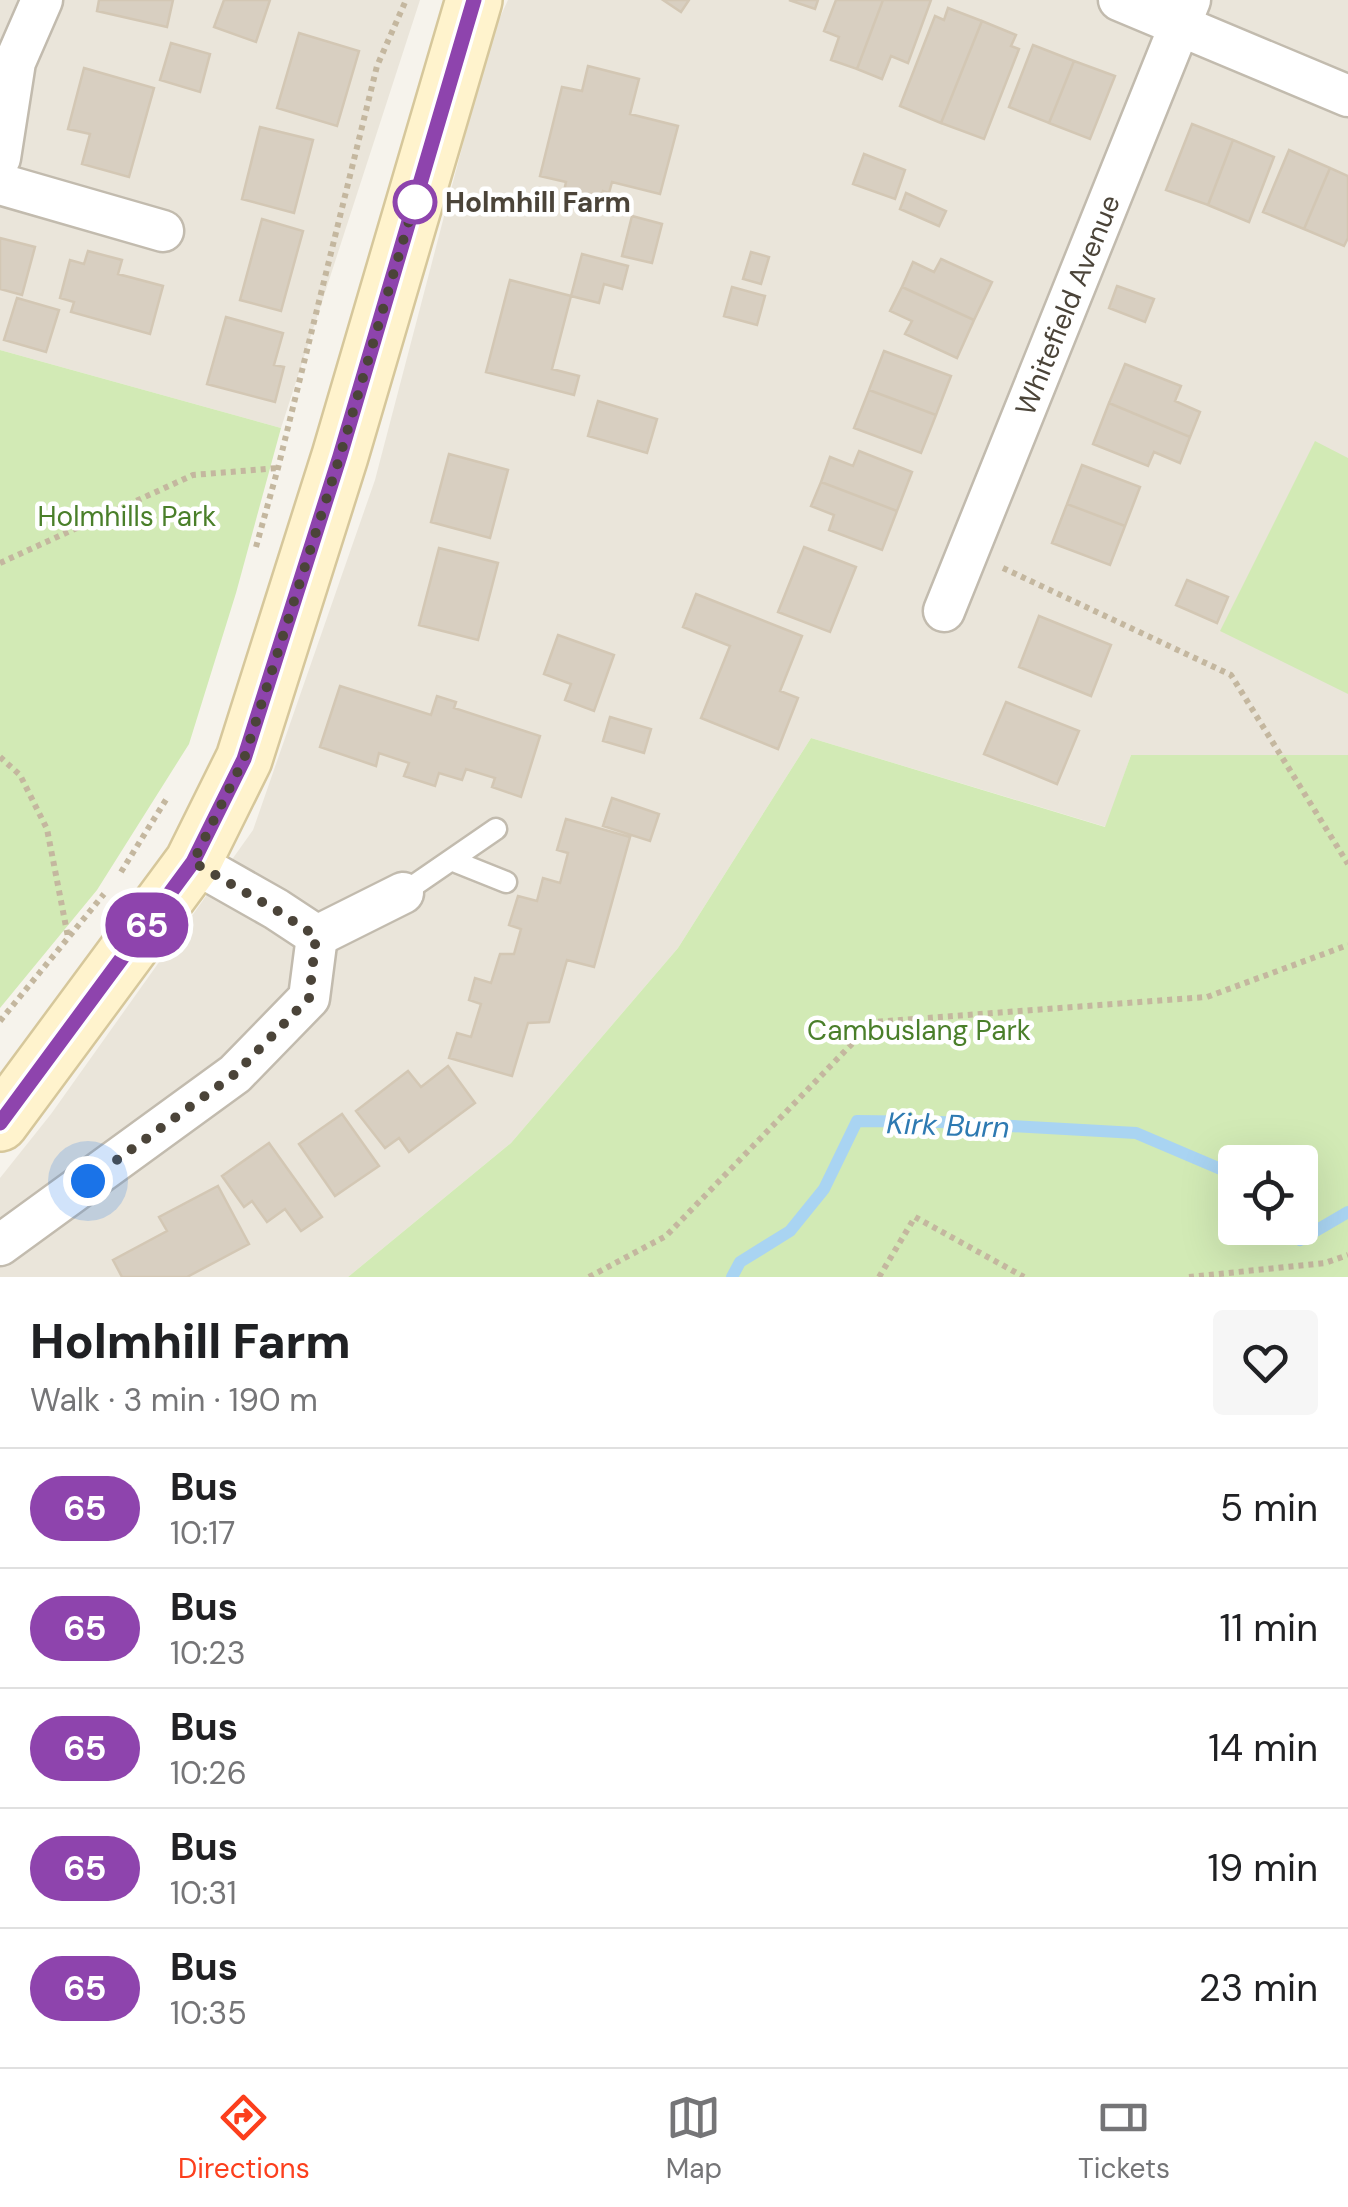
<!DOCTYPE html>
<html lang="en">
<head>
<meta charset="utf-8">
<style>
  :root { --surface:#fff; --page:#f6f6f6; --text:#202124; --muted:#757577; --line:#e0e0e0; --accent:#fc3f1d }
  body { margin:0; font-family:"DM Sans",sans-serif; background:var(--page); color:var(--text); height:100vh; display:flex; flex-direction:column; font-size:38px; white-space:nowrap }
  * { box-sizing:border-box; margin:0 }
  p { font-size:32px; color:var(--muted) }
  .icon { flex:none; width:55px; height:55px; fill:none; stroke:currentColor; stroke-width:2; stroke-linecap:round; stroke-linejoin:round }
  .map { position:relative; height:1277px; overflow:hidden }
  .drawer { display:flex; flex-direction:column; background:var(--surface); flex:1 }
  .drawer>* { flex:none }
  .badge { padding:0 20px; border-radius:32px; font-size:35px; line-height:65px }
  .tools { position:absolute; left:1218px; top:1145px; display:grid; gap:20px }
  .tools a { display:grid; place-items:center; width:100px; height:100px; border-radius:10px; background:var(--surface); box-shadow:0 10px 40px #0002; font-size:50px }
  .you { position:absolute; width:50px; height:50px; margin:-25px; border:8px solid #fff; border-radius:50%; background:#1a73e8; box-shadow:0 0 0 15px #1a73e833 }
  .map>.badge { position:absolute; translate:-50% -50%; box-shadow:0 0 0 5px #fff }
  .round { display:grid; place-items:center; flex:none; width:105px; height:105px; border-radius:10px; background:var(--page) }
  .overview { display:flex; align-items:center; justify-content:space-between; height:170px; padding:0 30px }
  h1 { font-size:48px; font-weight:800; line-height:75px }
  ul { padding:0; list-style:none }
  li { display:flex; align-items:center; gap:30px; height:120px; padding:0 30px; border-top:2px solid var(--line) }
  li div { flex:1 }
  li b { display:block; font-size:38px }
  li em { font-style:normal }
  li .badge { min-width:110px; font-weight:700; text-align:center }
  .tabs { display:flex; justify-content:space-around; align-items:center; height:140px; border-top:2px solid var(--line); background:var(--surface); font-size:28px; color:var(--muted) }
  .tabs a { display:grid; justify-items:center; gap:5px }
  .tabs .active { color:var(--accent) }
  .map>svg:first-child { display:block }
  .residential { fill:#eae5da }
  .green { fill:#d2eab5; fill-rule:evenodd }
  .lines { fill:none; stroke-linecap:round; stroke-linejoin:round }
  .stream { stroke:#a9d4f2; stroke-width:12 }
  .building { fill:#d8cfc1; stroke:#d3c7b4; stroke-width:2.5 }
  .lane-casing { stroke:#c2bbae; stroke-width:25 }
  .street-casing { stroke:#c2bbae; stroke-width:45 }
  .secondary-casing { stroke:#d6c79b; stroke-width:60 }
  .path { stroke:#c4b79f; stroke-width:6; stroke-dasharray:5 5; stroke-linecap:butt }
  .lane { stroke:#fff; stroke-width:20 }
  .street { stroke:#fff; stroke-width:40 }
  .secondary { stroke:#fff3cd; stroke-width:55 }
  .line-casing { stroke:#fff; stroke-width:22 }
  .line { stroke:#8e44ad; stroke-width:15 }
  .walk { stroke:#4b4439; stroke-width:10; stroke-dasharray:0 18 }
  .stop-dot { fill:#fff; stroke:#8e44ad; stroke-width:5 }
  .labels { text-anchor:middle; dominant-baseline:central; stroke-width:9; stroke-linejoin:round; paint-order:stroke }
  .stop-label { font-size:28px; font-weight:bold; fill:#4b4439; stroke:#fff; text-anchor:start }
  .street-label { font-size:28px; fill:#4b4439; stroke:#fff }
  .park-label { font-size:28px; fill:#4a7f2a; stroke:#fff }
  .water-label { font-size:30px; font-style:italic; fill:#2e7ab2; stroke:#fff }
</style>
</head>
<body>
<div class="map">
<svg width="1348" height="1277" viewBox="0 0 1348 1277">
  <rect width="100%" height="100%" fill="#f6f3ec"/>
  <path class="residential" d="M 0,0 L 420,0 L 281,428 L 0,350 Z
    M 508,0 L 1348,0 L 1348,755 L 1131,755 L 1106,827 L 811,738 L 678,948 L 511,1143 L 348,1277 L 0,1277 L 0,1178 L 51,1114 L 253,830 L 375,480 L 491,37 Z"/>
  <path class="green" d="M 0,350 L 281,428 L 236,593 L 189,744 L 97,890 L 0,1008 Z
    M 1315,441 L 1348,458 L 1348,694 L 1220,631 Z
    M 811,738 L 1105,827 L 1131,755 L 1348,755 L 1348,1277 L 348,1277 L 511,1143 L 678,948 ZM 1235,1162 L 1300,1162 L 1300,1228 L 1235,1228 Z"/>
  <g class="lines">
    <path class="stream" d="M 1287,1228 L 1300,1240 L 1348,1212
      M 732,1277 L 740,1262 L 790,1231 L 824,1189 L 857,1121 L 940,1122 L 1136,1133 L 1230,1173 L 1235,1177"/>
  </g>
  <path class="building" d="M 99,0 L 173,0 L 167,27 L 97,11 Z
    M 224,0 L 270,0 L 256,42 L 214,27 Z
    M 663,0 L 689,0 L 681,12 Z
    M 789,0 L 818,0 L 815,9 Z
    M 836,0 L 883,0 L 857,69 L 831,60 L 839,37 L 824,31 Z
    M 883,0 L 931,0 L 908,63 L 891,56 L 882,79 L 857,69 Z
    M 948,8 L 982,21 L 941,123 L 900,106 L 935,16 L 944,20 Z
    M 982,21 L 1016,35 L 1011,46 L 1019,49 L 984,139 L 941,123 Z
    M 299,33 L 359,51 L 337,126 L 277,108 Z
    M 171,43 L 210,54 L 200,92 L 160,80 Z
    M 1033,45 L 1074,61 L 1049,123 L 1009,107 Z
    M 1074,61 L 1115,76 L 1090,139 L 1049,123 Z
    M 588,66 L 639,79 L 630,114 L 678,126 L 660,194 L 612,182 L 609,193 L 603,191 L 598,210 L 562,200 L 566,182 L 540,176 L 562,87 L 582,91 Z
    M 84,68 L 154,88 L 129,177 L 82,164 L 90,134 L 68,129 Z
    M 1192,124 L 1233,140 L 1208,205 L 1166,190 Z
    M 260,127 L 313,140 L 294,213 L 242,199 Z
    M 1233,140 L 1274,157 L 1249,222 L 1208,205 Z
    M 1289,150 L 1330,168 L 1304,229 L 1263,212 Z
    M 864,154 L 905,170 L 895,199 L 853,184 Z
    M 1330,168 L 1348,176 L 1348,238 L 1344,246 L 1304,229 Z
    M 906,193 L 946,211 L 939,226 L 900,209 Z
    M 632,216 L 662,224 L 652,263 L 622,256 Z
    M 262,219 L 303,231 L 281,311 L 240,300 Z
    M 0,238 L 35,247 L 22,295 L 0,289 Z
    M 88,251 L 122,260 L 118,274 L 163,286 L 150,334 L 71,312 L 74,302 L 60,298 L 70,260 L 84,264 Z
    M 751,252 L 769,257 L 761,284 L 743,279 Z
    M 582,254 L 628,266 L 622,289 L 604,284 L 599,303 L 571,296 Z
    M 941,259 L 992,282 L 974,320 L 902,287 L 913,262 L 934,272 Z
    M 510,280 L 571,296 L 552,369 L 579,376 L 574,395 L 486,372 Z
    M 1117,286 L 1154,299 L 1145,322 L 1109,308 Z
    M 732,287 L 765,296 L 757,325 L 724,316 Z
    M 902,287 L 974,320 L 957,358 L 905,334 L 912,321 L 890,311 Z
    M 17,298 L 59,310 L 46,352 L 4,340 Z
    M 226,317 L 283,333 L 274,365 L 284,367 L 275,402 L 207,384 Z
    M 884,351 L 951,376 L 936,415 L 869,390 Z
    M 1125,364 L 1181,386 L 1175,401 L 1200,412 L 1190,437 L 1109,403 Z
    M 869,390 L 936,415 L 921,453 L 854,428 Z
    M 598,401 L 657,419 L 647,453 L 588,436 Z
    M 1109,403 L 1190,437 L 1180,463 L 1154,452 L 1148,466 L 1093,444 Z
    M 859,451 L 912,472 L 897,511 L 821,482 L 830,457 L 853,466 Z
    M 449,454 L 508,470 L 490,538 L 431,522 Z
    M 1082,465 L 1140,487 L 1125,526 L 1067,504 Z
    M 821,482 L 897,511 L 882,550 L 829,530 L 834,515 L 811,506 Z
    M 1067,504 L 1125,526 L 1110,565 L 1052,543 Z
    M 804,547 L 856,567 L 830,632 L 778,612 Z
    M 439,548 L 498,563 L 478,640 L 419,625 Z
    M 1187,580 L 1228,597 L 1217,623 L 1176,605 Z
    M 696,594 L 802,636 L 780,691 L 798,698 L 778,749 L 701,718 L 730,646 L 683,627 Z
    M 1039,616 L 1111,645 L 1091,696 L 1019,667 Z
    M 558,635 L 614,655 L 594,711 L 565,700 L 571,684 L 544,674 Z
    M 340,686 L 431,715 L 437,696 L 456,702 L 454,708 L 540,736 L 521,797 L 492,787 L 495,778 L 466,769 L 462,780 L 439,773 L 435,786 L 404,776 L 409,763 L 379,753 L 376,766 L 320,747 Z
    M 1006,702 L 1079,731 L 1057,784 L 984,754 Z
    M 610,717 L 651,729 L 644,753 L 603,741 Z
    M 612,798 L 659,814 L 650,841 L 603,826 Z
    M 566,819 L 630,837 L 594,967 L 567,960 L 549,1022 L 528,1023 L 512,1076 L 449,1058 L 457,1033 L 471,1037 L 481,1004 L 469,1000 L 475,978 L 491,983 L 500,954 L 514,954 L 521,929 L 509,925 L 518,896 L 537,901 L 543,878 L 560,883 L 568,853 L 557,850 Z
    M 448,1066 L 475,1103 L 409,1152 L 399,1138 L 385,1148 L 356,1111 L 408,1071 L 421,1087 Z
    M 342,1114 L 379,1166 L 335,1196 L 299,1144 Z
    M 269,1143 L 322,1217 L 301,1231 L 285,1209 L 267,1222 L 252,1201 L 244,1207 L 222,1176 Z
    M 218,1186 L 249,1244 L 187,1277 L 122,1277 L 113,1260 L 167,1231 L 159,1217 Z"/>
  <g class="lines">
    <g class="lane-casing">
      <path id="lane" d="M 451,860 L 506,882
        M 403,893 L 496,829"/>
    </g>
    <g class="street-casing">
      <g id="street">
        <path d="M 1119,0 L 1348,96"/>
        <path d="M 0,158 L 15,62 L 42,0"/>
        <path d="M 0,184 L 163,231"/>
        <path id="s1" d="M 944,611 L 1190,0"/>
        <path d="M 317,936 L 403,893"/>
        <path d="M 0,1245 L 235,1074 L 309,998 L 317,936 L 276,909 L 193,862"/>
      </g>
    </g>
    <g class="secondary-casing">
      <path id="secondary" d="M 0,1123 L 193,862 L 244,759 L 340,456 L 474,0"/>
    </g>
    <path class="path" d="M 256,547 L 278,468 L 377,66 L 406,0
      M 0,563 L 193,475 L 278,468
      M 1003,568 L 1231,675 L 1348,864
      M 0,757 L 20,775 L 47,829 L 68,937
      M 121,872 L 167,798
      M 0,1021 L 104,894
      M 589,1277 L 666,1236 L 873,1022 L 1207,997 L 1348,945
      M 879,1277 L 915,1217 L 1024,1277
      M 1189,1277 L 1325,1263 L 1348,1255"/>
    <use href="#lane" class="lane"/>
    <use href="#street" class="street"/>
    <use href="#secondary" class="secondary"/>
  </g>
  <g class="lines">
    <g class="line-casing">
      <path id="line" d="M 0,1123 L 193,862 L 244,759 L 340,456 L 474,0"/>
    </g>
    <use href="#line" class="line"/>
    <path class="walk" d="M 88,1181 L 235,1074 L 309,998 L 316,936 L 276,910 L 193,862 L 244,759 L 340,456 L 418,190 L 415,202"/>
  </g>
  <circle class="stop-dot" cx="415" cy="202" r="20"/>
  <g class="labels">
    <g class="stop-label">
      <text x="445" y="202">Holmhill Farm</text>
    </g>
    <g class="street-label">
      <text stroke="none"><textPath href="#s1" startOffset="330">Whitefield Avenue</textPath></text>
    </g>
    <g class="park-label">
      <text x="127" y="516">Holmhills Park</text>
      <text x="919" y="1030">Cambuslang Park</text>
    </g>
    <g class="water-label">
      <text transform="translate(948 1125) rotate(2)">Kirk Burn</text>
    </g>
  </g>
</svg>
<div class="tools">
<a><svg class="icon" aria-label="locate" viewBox="0 0 24 24"><circle cx="12" cy="12" r="6"/><path d="M12 2v4M12 18v4M2 12h4M18 12h4"/></svg></a>
</div>
<div class="you" style="left:88px;top:1181px"></div>
<b class="badge" style="left:147px;top:925px;background:#8e44ad;color:#fff">65</b>
</div>
<section class="drawer">
<div class="overview"><div><h1>Holmhill Farm</h1><p>Walk · 3 min · 190 m</p></div><a class="round"><svg class="icon" aria-label="heart" viewBox="0 0 24 24"><path d="M12 20l-8-8c-3-5 5-10 8-4 3-6 11-1 8 4z"/></svg></a></div>
<ul>
<li><span class="badge" style="background:#8e44ad;color:#fff">65</span><div><b>Bus</b><p>10:17</p></div><em>5 min</em></li>
<li><span class="badge" style="background:#8e44ad;color:#fff">65</span><div><b>Bus</b><p>10:23</p></div><em>11 min</em></li>
<li><span class="badge" style="background:#8e44ad;color:#fff">65</span><div><b>Bus</b><p>10:26</p></div><em>14 min</em></li>
<li><span class="badge" style="background:#8e44ad;color:#fff">65</span><div><b>Bus</b><p>10:31</p></div><em>19 min</em></li>
<li><span class="badge" style="background:#8e44ad;color:#fff">65</span><div><b>Bus</b><p>10:35</p></div><em>23 min</em></li>
</ul>
</section>
<nav class="tabs">
<a class="active"><svg class="icon" aria-label="directions" viewBox="0 0 24 24"><path d="M12 3l9 9-9 9-9-9zM9 14v-3h6M13 9l2 2-2 2"/></svg>Directions</a>
<a><svg class="icon" aria-label="map" viewBox="0 0 24 24"><path d="M3 6l6-2 6 2 6-2v14l-6 2-6-2-6 2zM9 4v14M15 6v14"/></svg>Map</a>
<a><svg class="icon" aria-label="tickets" viewBox="0 0 24 24"><path d="M3 7h18v10H3zM15 7v10"/></svg>Tickets</a>
</nav>
</body>
</html>
